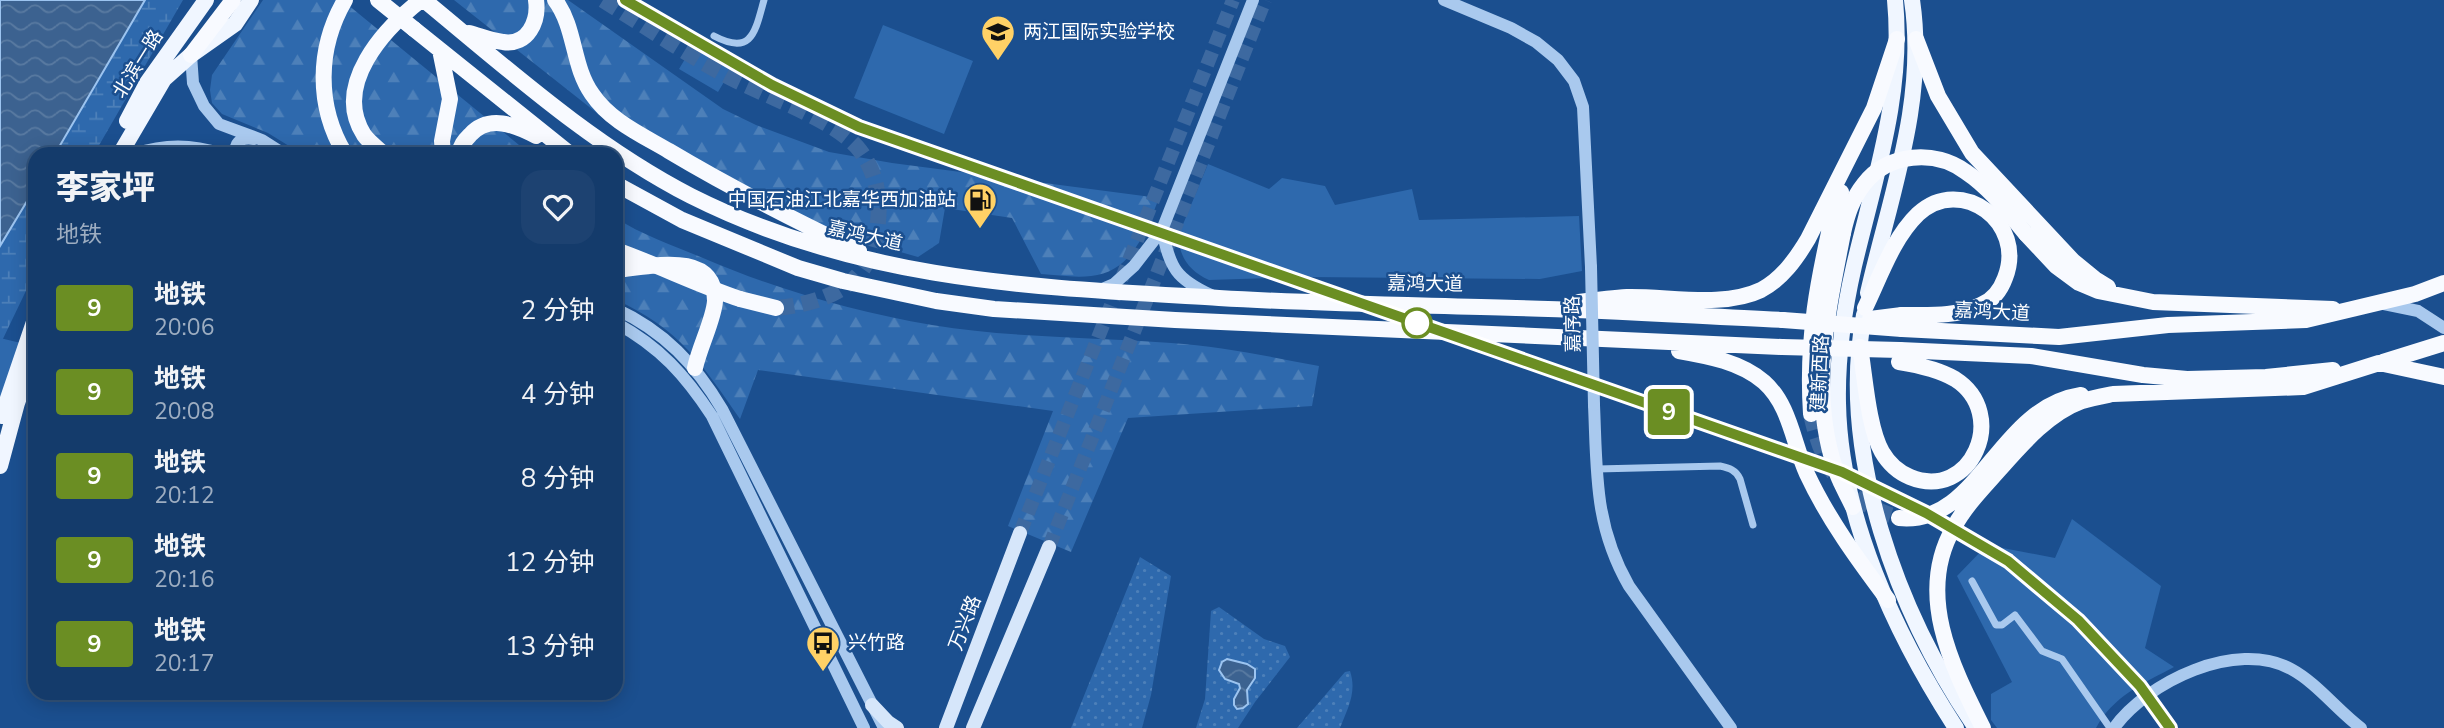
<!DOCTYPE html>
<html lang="zh">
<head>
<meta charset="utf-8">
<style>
  :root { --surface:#143b6b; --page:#1d4271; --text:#f1f3f6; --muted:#9dadc1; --line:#33557e }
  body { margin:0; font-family:"Nunito Sans","Noto Sans SC",sans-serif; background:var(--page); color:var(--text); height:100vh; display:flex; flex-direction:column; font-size:26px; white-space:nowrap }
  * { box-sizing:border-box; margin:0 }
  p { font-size:23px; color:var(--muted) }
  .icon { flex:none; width:38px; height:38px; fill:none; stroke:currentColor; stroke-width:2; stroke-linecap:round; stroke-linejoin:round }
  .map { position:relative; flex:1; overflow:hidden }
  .side { position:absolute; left:28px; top:147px; width:595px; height:553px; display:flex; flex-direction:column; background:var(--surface); border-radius:21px; box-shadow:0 4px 18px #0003,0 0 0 2px var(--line) }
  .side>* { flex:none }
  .badge { padding:0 14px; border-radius:5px; font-size:24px; line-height:46px }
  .map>.badge { position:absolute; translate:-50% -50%; box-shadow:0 0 0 4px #fff }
  .round { display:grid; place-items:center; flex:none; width:74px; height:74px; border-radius:21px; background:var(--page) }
  .head { display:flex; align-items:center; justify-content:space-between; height:119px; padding:0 28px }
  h1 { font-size:33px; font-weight:800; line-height:52px }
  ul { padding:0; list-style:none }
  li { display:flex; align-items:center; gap:21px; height:84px; padding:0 28px }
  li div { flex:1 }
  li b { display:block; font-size:26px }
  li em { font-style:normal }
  li .badge { min-width:77px; font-weight:700; text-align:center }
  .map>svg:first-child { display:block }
  .grass { fill:url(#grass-dots); fill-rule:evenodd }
  .forest { fill:url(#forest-firs) }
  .wetland { fill:url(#wetland-marsh) }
  .park { fill:#2e69ad }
  .water { fill:url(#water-waves); stroke:#9cc4f0; stroke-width:2 }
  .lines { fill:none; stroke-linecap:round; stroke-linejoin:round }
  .secondary-tunnel { stroke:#3d69a0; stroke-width:14; stroke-dasharray:14 7; stroke-linecap:butt }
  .trunk-tunnel { stroke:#3d69a0; stroke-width:16; stroke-dasharray:16 8; stroke-linecap:butt }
  .minor { stroke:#a9c9ee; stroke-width:7 }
  .tertiary { stroke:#a9c9ee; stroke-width:12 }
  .secondary { stroke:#d6e6fa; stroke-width:14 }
  .primary { stroke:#f0f6ff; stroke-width:16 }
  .trunk { stroke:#f8faff; stroke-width:16 }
  .tertiary-bridge { stroke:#a9c9ee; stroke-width:12 }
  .trunk-bridge { stroke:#f8faff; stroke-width:16 }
  .line-casing { stroke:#fff; stroke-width:16 }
  .line { stroke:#6b8e23; stroke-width:10 }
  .stop-dot { fill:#fff; stroke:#6b8e23; stroke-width:3.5 }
  .labels { text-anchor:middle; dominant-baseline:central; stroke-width:5; stroke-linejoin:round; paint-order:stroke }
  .poi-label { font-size:19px; fill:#fff; stroke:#1b4f8f; text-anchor:start }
  .street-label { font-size:19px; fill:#fff; stroke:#1b4f8f }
</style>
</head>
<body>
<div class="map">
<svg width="2444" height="728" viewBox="0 0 2444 728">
  <defs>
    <pattern id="grass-dots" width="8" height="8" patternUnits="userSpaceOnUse" patternTransform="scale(1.75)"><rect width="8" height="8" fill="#2e69ad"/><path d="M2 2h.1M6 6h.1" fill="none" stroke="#4d80b9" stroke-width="1.8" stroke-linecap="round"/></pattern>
    <pattern id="forest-firs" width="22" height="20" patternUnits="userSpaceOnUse" patternTransform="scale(1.75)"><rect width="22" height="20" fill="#2e69ad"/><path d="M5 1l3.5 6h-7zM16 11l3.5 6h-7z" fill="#4d80b9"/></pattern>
    <pattern id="wetland-marsh" width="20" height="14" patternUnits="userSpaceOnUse" patternTransform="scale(1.75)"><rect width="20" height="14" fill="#2e69ad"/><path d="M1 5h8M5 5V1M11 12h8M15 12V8" fill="none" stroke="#4d80b9"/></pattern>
    <pattern id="water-waves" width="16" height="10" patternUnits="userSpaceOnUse" patternTransform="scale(1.75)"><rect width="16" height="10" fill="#3c6290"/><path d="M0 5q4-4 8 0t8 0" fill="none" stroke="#597aa1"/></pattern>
  </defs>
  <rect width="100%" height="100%" fill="#1b4f8f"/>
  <path class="grass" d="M 1140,557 L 1171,576 L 1151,695 L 1142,728 L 1071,728 Z
    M 1219,607 L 1264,639 L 1285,646 L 1290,657 L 1255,702 L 1238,728 L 1196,728 L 1205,699 L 1211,611 ZM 1239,663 L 1247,664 L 1254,681 L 1247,690 L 1249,700 L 1246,707 L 1234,699 L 1240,688 L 1239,684 L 1227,680 Z
    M 1350,671 C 1357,692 1348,708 1340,728 L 1297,728 L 1345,672 Z"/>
  <path class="forest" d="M 263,0 L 342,0 L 530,154 L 302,154 L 268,133 L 222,114 L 212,103 L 210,90 L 212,75 Z
    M 454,0 L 568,0 L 723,109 L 756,125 L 829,152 L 892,163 L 1159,198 C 1146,231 1132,272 1091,276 C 1075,278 1057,275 1041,274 L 1012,218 L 945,208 L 939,243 L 918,257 L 834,233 L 607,121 Z
    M 616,218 C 642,235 674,246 703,258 C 775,289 855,312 932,325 C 1011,338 1092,337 1171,343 C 1221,346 1270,357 1319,366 L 1312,406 L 1128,418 L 1071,552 L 1008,526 L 1053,411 L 758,370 L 740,419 C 702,364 679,328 616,300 Z"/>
  <path class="wetland" d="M 145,0 L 183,0 L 94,154 L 56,154 Z
    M 35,188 L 35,272 L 0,345 L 0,246 Z"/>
  <path class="park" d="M 883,25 L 973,61 L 944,134 L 854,98 Z
    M 694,44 L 733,67 L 718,92 L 679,69 Z
    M 1208,164 L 1269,189 L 1282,178 L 1325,186 L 1335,205 L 1412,189 L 1419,220 L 1579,216 L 1582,271 L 1540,279 L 1308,277 L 1209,280 C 1189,271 1178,256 1179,234 Z
    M 0,338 L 21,343 L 0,404 Z
    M 2072,519 L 2161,586 L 2145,648 L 2174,667 C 2144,683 2113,696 2096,728 L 1997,728 L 1991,720 L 1991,694 L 2012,682 L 1957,576 L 1987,545 L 2055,558 Z"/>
  <path class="water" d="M 0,0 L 145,0 L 55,154 L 35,154 L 35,188 L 0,246 Z
    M 1227,659 L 1247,664 L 1255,669 L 1255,678 L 1247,690 L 1248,704 L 1243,708 L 1237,709 L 1234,705 L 1234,699 L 1240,688 L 1239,684 L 1225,679 L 1219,670 L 1222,662 Z"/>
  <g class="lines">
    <path class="secondary-tunnel" d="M 1020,533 L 1233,0
      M 1049,547 L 1265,0"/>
    <path class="trunk-tunnel" d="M 603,0 C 645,26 687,55 731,78 C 766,96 832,119 857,147 C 881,175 883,213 873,247 C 861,291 816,304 776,308
      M 1811,414 C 1823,468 1844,502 1899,518"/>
    <path class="minor" d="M 714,36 C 752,56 755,32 764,0
      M 1597,469 L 1720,466 C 1729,468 1736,470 1740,479 L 1753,525
      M 1972,581 L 1996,625 L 2002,625 L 2015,615 L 2042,651 L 2062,659 L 2110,728"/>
    <path class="tertiary" d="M 1444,0 L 1511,28 L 1536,42 L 1558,60 L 1574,81 L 1583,107 L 1591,267
      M 191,55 L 193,83 L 204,106 L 219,124 L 262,140 L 284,154
      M 134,154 C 165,144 191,144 222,154
      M 237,154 C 233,141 243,137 254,139
      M 1162,230 C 1170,268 1176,279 1211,295
      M 1100,290 L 1114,284 L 1134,266 L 1162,230 L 1253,0
      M 2384,304 L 2418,311 L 2444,328
      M 616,309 C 664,331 696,365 722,409 L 884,728
      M 616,323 C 660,347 685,375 712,416 L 864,728
      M 1594,405 C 1597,473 1594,525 1629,586 L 1731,728
      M 2114,728 C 2147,682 2236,639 2291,669 C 2317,683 2337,710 2361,728"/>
    <path class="secondary" d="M 872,705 L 888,722 L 897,728
      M 946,728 L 1020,533
      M 973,728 L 1049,547"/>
    <path class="primary" d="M 1895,0 C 1904,93 1875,177 1854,266 C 1844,310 1837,357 1838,403 C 1840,516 1895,634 1956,728
      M 127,121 L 147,83 L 206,0
      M 120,154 L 164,79 L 191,55 L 235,24 L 251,0
      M 1868,293 C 1890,196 1927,101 1912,0
      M 1864,315 C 1838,454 1898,614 1976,728
      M 2,416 L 35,319
      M 0,466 L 17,403 L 35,352"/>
    <path class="trunk" d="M 424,0 C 509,70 592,145 691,196 C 862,282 1033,287 1219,298 C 1318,304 1417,305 1516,308 C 1605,310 1694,316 1783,320
      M 555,0 C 576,28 572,66 592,94 C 610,121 642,135 669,151 C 731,188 794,220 859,251
      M 414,29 L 570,154
      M 469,33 C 480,36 492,41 503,42 C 528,46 539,21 536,0
      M 1916,39 L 1938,96 L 1972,153 L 2073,261 L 2095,279 L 2108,287
      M 440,50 L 450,99 L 442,141 L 443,154
      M 191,55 L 233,0
      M 345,154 C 316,106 317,48 345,0
      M 384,154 C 377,148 369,142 364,135 C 332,85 384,29 421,0
      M 459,154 C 460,146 464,141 470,135 C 489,114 515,125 536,136
      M 616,184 L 682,220 L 798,268 L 843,281 L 936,301 L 994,309 L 1175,320 L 1782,347
      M 1843,233 C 1828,311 1809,390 1835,468 C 1839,481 1847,494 1853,507
      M 2026,234 L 2056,266 L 2079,283 L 2098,291 L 2153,302 L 2333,309
      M 616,270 C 646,268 715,248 715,301 C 714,319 699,348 695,368
      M 740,299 L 776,308
      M 1579,302 C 1595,300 1611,298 1627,297 C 1668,296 1724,308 1761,290 C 1782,279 1796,259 1808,239 L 1874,108 L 1897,39
      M 1865,308 C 1880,277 1893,238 1918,214 C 1961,174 2027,223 2005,278 C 2001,289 1993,300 1981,305 C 1957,317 1929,315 1902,315
      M 1902,329 L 2059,337 L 2168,325 L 2306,320 L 2415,294 L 2444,283
      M 1860,347 C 1865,376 1868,427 1882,452 C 1889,464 1898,472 1910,477 C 1971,502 2010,414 1955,379 C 1938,369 1918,365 1899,362
      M 1900,350 L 2031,356 L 2143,375 L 2187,379 L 2266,377 L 2333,370
      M 1679,351 C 1708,356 1741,362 1764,382 C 1790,405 1793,443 1807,474 C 1828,519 1858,560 1888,600
      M 2383,362 L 2444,343
      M 1811,414 C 1806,338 1818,279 1835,206 L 1841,192
      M 1899,518 C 1980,526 1996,408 2081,395
      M 1983,728 C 1952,666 1915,594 1954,527 C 1966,505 1984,487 2000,469 C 2023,443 2049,413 2082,401 C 2092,398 2103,396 2113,394 L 2303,387 L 2379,363 L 2444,377"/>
    <path class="tertiary-bridge" d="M 1591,267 L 1594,405"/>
    <path class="trunk-bridge" d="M 378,0 L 414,29
      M 1843,233 C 1847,215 1852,199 1864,184 C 1888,153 1935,149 1966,172 C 1990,188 2008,212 2026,234
      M 616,250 C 658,265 698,285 740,299
      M 1870,319 L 1902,315
      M 1783,320 L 1902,329
      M 1782,347 L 1900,350"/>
  </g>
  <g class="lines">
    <g class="line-casing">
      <path id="line" d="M 625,0 L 772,85 L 859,127 L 1842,472 L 1926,513 L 2008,561 L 2078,620 L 2140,686 L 2170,728"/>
    </g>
    <use href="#line" class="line"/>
  </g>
  <defs>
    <g id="school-pin" transform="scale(1.75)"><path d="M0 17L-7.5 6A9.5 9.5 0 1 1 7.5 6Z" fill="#ffd166" stroke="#1b4f8f"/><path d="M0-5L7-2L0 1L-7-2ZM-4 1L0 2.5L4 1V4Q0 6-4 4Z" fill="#111"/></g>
    <g id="fuel-pin" transform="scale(1.75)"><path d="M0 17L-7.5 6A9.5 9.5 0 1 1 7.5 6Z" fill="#ffd166" stroke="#1b4f8f"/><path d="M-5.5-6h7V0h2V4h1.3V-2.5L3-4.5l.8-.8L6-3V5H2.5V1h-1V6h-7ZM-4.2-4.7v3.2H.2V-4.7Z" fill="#111"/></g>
    <g id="bus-pin" transform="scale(1.75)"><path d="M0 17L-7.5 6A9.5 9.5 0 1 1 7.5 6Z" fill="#ffd166" stroke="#1b4f8f"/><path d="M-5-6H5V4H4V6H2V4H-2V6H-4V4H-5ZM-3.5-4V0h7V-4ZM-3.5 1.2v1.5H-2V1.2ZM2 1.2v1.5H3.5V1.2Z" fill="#111"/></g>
  </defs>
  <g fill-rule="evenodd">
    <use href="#school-pin" x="998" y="32"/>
    <use href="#fuel-pin" x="980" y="200"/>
    <use href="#bus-pin" x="823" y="643"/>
  </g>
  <circle class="stop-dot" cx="1417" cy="323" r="14"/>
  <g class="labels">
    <g class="poi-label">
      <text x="1023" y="32">两江国际实验学校</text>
      <text x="956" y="200" text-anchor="end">中国石油江北嘉华西加油站</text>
      <text x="848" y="643">兴竹路</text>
    </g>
    <g class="street-label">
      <text transform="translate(138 64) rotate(-58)">北滨一路</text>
      <text transform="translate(865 236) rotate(13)">嘉鸿大道</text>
      <text transform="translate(1425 284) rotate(1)">嘉鸿大道</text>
      <text transform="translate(1992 312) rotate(3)">嘉鸿大道</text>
      <text transform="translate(1573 324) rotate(-91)">嘉序路</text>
      <text transform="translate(1820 373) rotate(-87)">建新西路</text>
      <text transform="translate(965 623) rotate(-69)">万兴路</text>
    </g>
  </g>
</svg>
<b class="badge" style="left:1669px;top:412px;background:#6b8e23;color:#fff">9</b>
<section class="side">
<div class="head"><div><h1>李家坪</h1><p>地铁</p></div><a class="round"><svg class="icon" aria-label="heart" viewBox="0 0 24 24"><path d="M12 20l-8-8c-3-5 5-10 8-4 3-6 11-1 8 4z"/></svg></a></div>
<ul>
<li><span class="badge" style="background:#6b8e23;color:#fff">9</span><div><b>地铁</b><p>20:06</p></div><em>2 分钟</em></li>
<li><span class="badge" style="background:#6b8e23;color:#fff">9</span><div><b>地铁</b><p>20:08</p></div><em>4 分钟</em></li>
<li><span class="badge" style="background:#6b8e23;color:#fff">9</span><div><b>地铁</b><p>20:12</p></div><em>8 分钟</em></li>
<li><span class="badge" style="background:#6b8e23;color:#fff">9</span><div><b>地铁</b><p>20:16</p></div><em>12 分钟</em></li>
<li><span class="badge" style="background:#6b8e23;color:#fff">9</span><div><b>地铁</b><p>20:17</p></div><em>13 分钟</em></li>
</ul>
</section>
</div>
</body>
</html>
